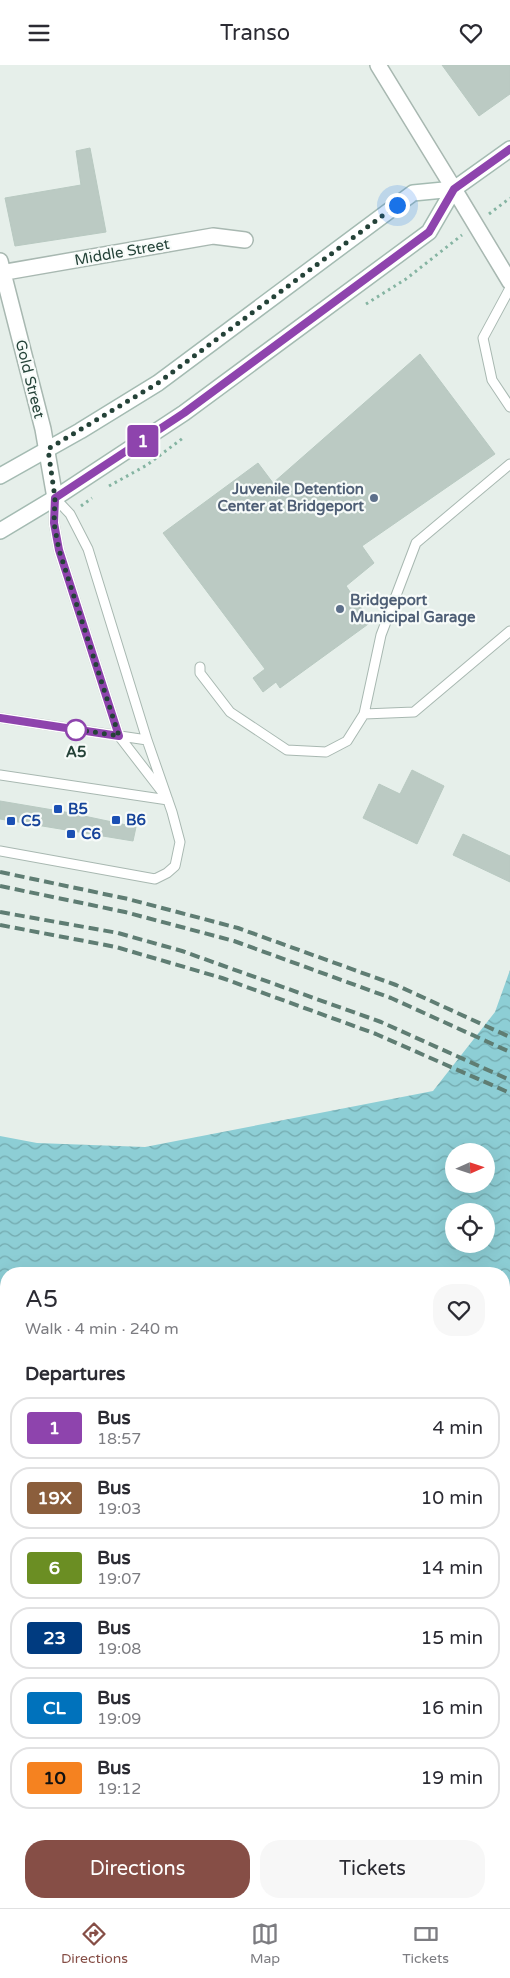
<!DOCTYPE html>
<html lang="en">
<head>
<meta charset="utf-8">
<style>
  :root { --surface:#fff; --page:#f7f7f7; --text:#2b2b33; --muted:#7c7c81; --line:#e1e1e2; --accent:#864e46 }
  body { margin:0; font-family:"Varela Round",sans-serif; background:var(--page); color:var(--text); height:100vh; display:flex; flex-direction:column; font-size:19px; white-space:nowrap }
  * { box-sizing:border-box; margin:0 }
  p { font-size:16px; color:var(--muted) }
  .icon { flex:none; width:28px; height:28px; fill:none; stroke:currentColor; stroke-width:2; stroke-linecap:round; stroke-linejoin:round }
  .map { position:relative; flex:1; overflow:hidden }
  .drawer { position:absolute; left:0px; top:1202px; width:510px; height:641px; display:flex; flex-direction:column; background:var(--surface); border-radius:20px 20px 0 0; box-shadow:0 5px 20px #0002 }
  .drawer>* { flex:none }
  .badge { padding:0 10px; border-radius:4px; font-size:18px; line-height:32px }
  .needle { width:32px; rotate:87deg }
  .controls { position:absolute; left:445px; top:1078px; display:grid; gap:10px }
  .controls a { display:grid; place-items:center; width:50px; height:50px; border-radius:50%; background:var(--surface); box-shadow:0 5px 20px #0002; font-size:25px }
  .you { position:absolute; width:25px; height:25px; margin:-12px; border:4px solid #fff; border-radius:50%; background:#1a73e8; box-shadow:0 0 0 8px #1a73e833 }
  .map>.badge { position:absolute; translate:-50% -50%; box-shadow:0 0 0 2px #fff }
  h2 { padding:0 25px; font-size:19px; line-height:45px }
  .round { display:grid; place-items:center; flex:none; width:52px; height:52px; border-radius:20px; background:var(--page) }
  .headline { display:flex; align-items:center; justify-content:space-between; height:85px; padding:0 25px }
  h1 { font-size:24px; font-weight:600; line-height:38px }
  .button { display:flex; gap:10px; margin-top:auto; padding:10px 25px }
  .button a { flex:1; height:58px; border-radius:20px; background:var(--accent); color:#fff; font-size:20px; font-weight:600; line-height:58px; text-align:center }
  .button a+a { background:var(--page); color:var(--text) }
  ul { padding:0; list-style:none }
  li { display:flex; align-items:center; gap:15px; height:62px; margin:0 10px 8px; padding:0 15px; border:2px solid var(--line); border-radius:20px }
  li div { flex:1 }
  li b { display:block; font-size:19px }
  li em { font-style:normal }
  li .badge { min-width:55px; font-weight:700; text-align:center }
  header { display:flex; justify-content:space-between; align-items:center; height:65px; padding:0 25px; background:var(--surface); font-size:22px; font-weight:600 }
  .tabs { display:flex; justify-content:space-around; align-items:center; height:70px; border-top:1px solid var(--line); background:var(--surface); font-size:14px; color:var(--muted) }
  .tabs a { display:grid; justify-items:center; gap:2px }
  .tabs .on { color:var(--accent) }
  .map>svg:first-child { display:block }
  .water { fill:url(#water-waves); fill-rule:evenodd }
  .building { fill:#bbcac3; stroke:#b8c9c1 }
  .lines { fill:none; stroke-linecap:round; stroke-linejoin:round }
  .service-casing { stroke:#a8b8b1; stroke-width:11 }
  .minor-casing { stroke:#a8b8b1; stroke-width:18 }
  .tertiary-casing { stroke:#a8b8b1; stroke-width:18 }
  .secondary-casing { stroke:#a4bbb2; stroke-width:18 }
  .path { stroke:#85b4a2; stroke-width:3; stroke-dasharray:2.5 4; stroke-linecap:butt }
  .service { stroke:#fff; stroke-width:9 }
  .minor { stroke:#fff; stroke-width:15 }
  .tertiary { stroke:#fff; stroke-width:15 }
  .secondary { stroke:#fff; stroke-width:15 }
  .rail { stroke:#5f7d73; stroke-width:4; stroke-dasharray:10 5; stroke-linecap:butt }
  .line-casing { stroke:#fff; stroke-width:11 }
  .line { stroke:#8e44ad; stroke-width:8 }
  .walk { stroke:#244238; stroke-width:5; stroke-dasharray:0 9 }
  .service-dot { fill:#5c6f8a; stroke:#f7fbf9; stroke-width:2 }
  .stop-dot { fill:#fff; stroke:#8e44ad; stroke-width:2.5 }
  .transit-dot { fill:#1a4fb4; stroke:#f7fbf9; stroke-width:2 }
  .labels { text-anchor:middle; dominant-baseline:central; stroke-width:4.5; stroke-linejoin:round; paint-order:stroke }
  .street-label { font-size:15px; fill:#244238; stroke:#f7fbf9 }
  .service-label { font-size:15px; font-weight:bold; fill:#4e5e75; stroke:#f7fbf9; text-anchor:end }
  .stop-label { font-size:15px; font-weight:bold; fill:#244238; stroke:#f7fbf9 }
  .transit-label { font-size:15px; font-weight:bold; fill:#164399; stroke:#f7fbf9; text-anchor:start }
</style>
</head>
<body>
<header><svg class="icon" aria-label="menu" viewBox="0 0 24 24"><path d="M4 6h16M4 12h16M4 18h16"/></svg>Transo<svg class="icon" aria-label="heart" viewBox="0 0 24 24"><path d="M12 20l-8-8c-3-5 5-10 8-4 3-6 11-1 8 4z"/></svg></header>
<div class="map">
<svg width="510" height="1843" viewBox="0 0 510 1843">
  <defs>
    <pattern id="water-waves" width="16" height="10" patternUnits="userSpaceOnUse" patternTransform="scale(1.25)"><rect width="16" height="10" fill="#8dced5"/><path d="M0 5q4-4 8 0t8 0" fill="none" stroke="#73a9ae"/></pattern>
  </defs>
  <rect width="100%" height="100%" fill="#e6efea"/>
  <path class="water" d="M 510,905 L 510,1310 L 504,1314 L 504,1209 L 6,1209 L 6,1386 L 0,1386 L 0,1071 L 37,1078 L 145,1082 L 433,1026 L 495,947 ZM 454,1086 L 486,1086 L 486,1119 L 454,1119 ZM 454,1146 L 486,1146 L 486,1179 L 454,1179 Z"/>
  <path class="building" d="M 442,0 L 510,0 L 510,29 L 479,51 Z
    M 90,83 L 106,167 L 15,181 L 5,133 L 81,120 L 76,86 Z
    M 420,289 L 495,389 L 362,481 L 374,498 L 346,521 L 371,557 L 280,623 L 276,617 L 263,627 L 253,613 L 265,604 L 163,468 L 258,398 L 273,418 Z
    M 412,705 L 444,721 L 417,779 L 363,753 L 379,719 L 400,729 Z
    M 0,736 L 65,747 L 136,762 L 133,776 L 0,754 Z
    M 463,769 L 510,791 L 510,817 L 453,790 Z"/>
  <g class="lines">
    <g class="service-casing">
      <path id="service" d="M 510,223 L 483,273 L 492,315 L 510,342
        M 510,399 L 416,478 L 381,570 L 364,649 L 414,647 L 510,566
        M 55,433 L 54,458 L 59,485 L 119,671 L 163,728
        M 200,602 L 200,608 L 230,647 L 287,685 L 326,687 L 347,676 L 364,649
        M 0,653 L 147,675
        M 0,710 L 168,735
        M 0,786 L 155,814 L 167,808 L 175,801 L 180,777 L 172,747 L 147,675 L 88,484 L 70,449 L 55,433
        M 504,1400 L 510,1401
        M 504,1465 L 510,1465
        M 0,1482 L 6,1482
        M 504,1529 L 510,1529
        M 504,1620 L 510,1620
        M 504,1685 L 510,1686
        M 504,1746 L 510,1746
        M 504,1811 L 510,1811
        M 166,1838 L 168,1843
        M 157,1843 L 158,1838
        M 441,1843 L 442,1838"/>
    </g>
    <g class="minor-casing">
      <path id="minor" d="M 454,124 L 510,217
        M 0,196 L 43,364 L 55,433
        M 0,208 L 213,171 L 245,175"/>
    </g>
    <g class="tertiary-casing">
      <path id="tertiary" d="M 378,0 L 454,124"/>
    </g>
    <g class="secondary-casing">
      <path id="secondary" d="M 0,411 L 80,366 L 158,318 L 413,128 L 454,124
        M 0,466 L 55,433 L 184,348 L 429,167 L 454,124 L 510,84"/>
    </g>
    <path class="path" d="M 489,149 L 510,133
      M 366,239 L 406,214 L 462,170
      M 109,421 L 147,400 L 183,373
      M 81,441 L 92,433"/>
    <use href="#service" class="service"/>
    <use href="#minor" class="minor"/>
    <use href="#tertiary" class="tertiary"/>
    <use href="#secondary" class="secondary"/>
    <path class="rail" d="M 0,807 L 128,834 L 238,863 L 396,920 L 510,972
      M 0,821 L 125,847 L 234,876 L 391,933 L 510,987
      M 0,847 L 118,868 L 182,886 L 381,957 L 510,1015
      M 0,860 L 116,882 L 222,913 L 376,969 L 510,1028"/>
  </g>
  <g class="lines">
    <g class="line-casing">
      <path id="line" d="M 0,653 L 119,671 L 59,485 L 54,458 L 55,433 L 184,348 L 429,167 L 454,124 L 510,84"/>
    </g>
    <use href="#line" class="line"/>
    <path class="walk" d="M 76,665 L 68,663 L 119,671 L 59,485 L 54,458 L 55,433 L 48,384 L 158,318 L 397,140"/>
  </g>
  <g class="service-dot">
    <circle cx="374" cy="433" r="5"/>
    <circle cx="340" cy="544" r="5"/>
  </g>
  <circle class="stop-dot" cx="76" cy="665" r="10"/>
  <g class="transit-dot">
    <rect x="53" y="739" width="10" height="10" rx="2.5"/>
    <rect x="111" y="750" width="10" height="10" rx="2.5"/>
    <rect x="6" y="751" width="10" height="10" rx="2.5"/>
    <rect x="66" y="764" width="10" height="10" rx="2.5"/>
  </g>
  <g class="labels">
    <g class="street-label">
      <text transform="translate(122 187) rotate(-10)">Middle Street</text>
      <text transform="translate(30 314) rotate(76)">Gold Street</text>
    </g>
    <g class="service-label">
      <text x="364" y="424">Juvenile Detention<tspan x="364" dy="17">Center at Bridgeport</tspan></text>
      <text x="350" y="535" text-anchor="start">Bridgeport<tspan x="350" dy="17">Municipal Garage</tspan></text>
    </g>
    <g class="stop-label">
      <text x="76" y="687">A5</text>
    </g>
    <g class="transit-label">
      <text x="68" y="744">B5</text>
      <text x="126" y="755">B6</text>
      <text x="21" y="756">C5</text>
      <text x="81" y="769">C6</text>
    </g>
  </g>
</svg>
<div class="controls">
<a><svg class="needle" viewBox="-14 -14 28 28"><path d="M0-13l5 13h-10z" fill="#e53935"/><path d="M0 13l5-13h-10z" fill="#7c7c81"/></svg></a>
<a><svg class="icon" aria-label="locate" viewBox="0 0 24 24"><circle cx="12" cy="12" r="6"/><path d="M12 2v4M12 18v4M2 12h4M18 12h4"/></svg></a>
</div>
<div class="you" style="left:397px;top:140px"></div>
<b class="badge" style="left:143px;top:376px;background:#8e44ad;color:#fff">1</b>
<section class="drawer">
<div class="headline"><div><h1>A5</h1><p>Walk · 4 min · 240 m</p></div><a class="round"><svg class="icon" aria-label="heart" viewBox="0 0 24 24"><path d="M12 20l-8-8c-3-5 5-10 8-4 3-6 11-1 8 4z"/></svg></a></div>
<h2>Departures</h2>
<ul>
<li><span class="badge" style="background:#8e44ad;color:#fff">1</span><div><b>Bus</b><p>18:57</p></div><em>4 min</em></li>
<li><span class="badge" style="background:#8b5e3c;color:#fff">19X</span><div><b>Bus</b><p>19:03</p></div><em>10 min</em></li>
<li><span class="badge" style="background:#6b8e23;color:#fff">6</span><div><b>Bus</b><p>19:07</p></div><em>14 min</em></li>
<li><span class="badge" style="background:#003b80;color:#fff">23</span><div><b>Bus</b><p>19:08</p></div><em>15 min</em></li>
<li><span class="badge" style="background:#0072bc;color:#fff">CL</span><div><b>Bus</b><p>19:09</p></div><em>16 min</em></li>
<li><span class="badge" style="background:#f58220;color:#111">10</span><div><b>Bus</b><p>19:12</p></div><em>19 min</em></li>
</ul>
<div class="button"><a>Directions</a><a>Tickets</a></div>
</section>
</div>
<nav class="tabs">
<a class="on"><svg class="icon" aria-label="directions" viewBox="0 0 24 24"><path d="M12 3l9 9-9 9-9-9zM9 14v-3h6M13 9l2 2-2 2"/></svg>Directions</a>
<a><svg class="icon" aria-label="map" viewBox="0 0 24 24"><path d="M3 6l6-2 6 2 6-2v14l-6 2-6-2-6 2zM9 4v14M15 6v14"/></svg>Map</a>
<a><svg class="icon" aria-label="tickets" viewBox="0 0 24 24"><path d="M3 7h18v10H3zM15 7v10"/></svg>Tickets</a>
</nav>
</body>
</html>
